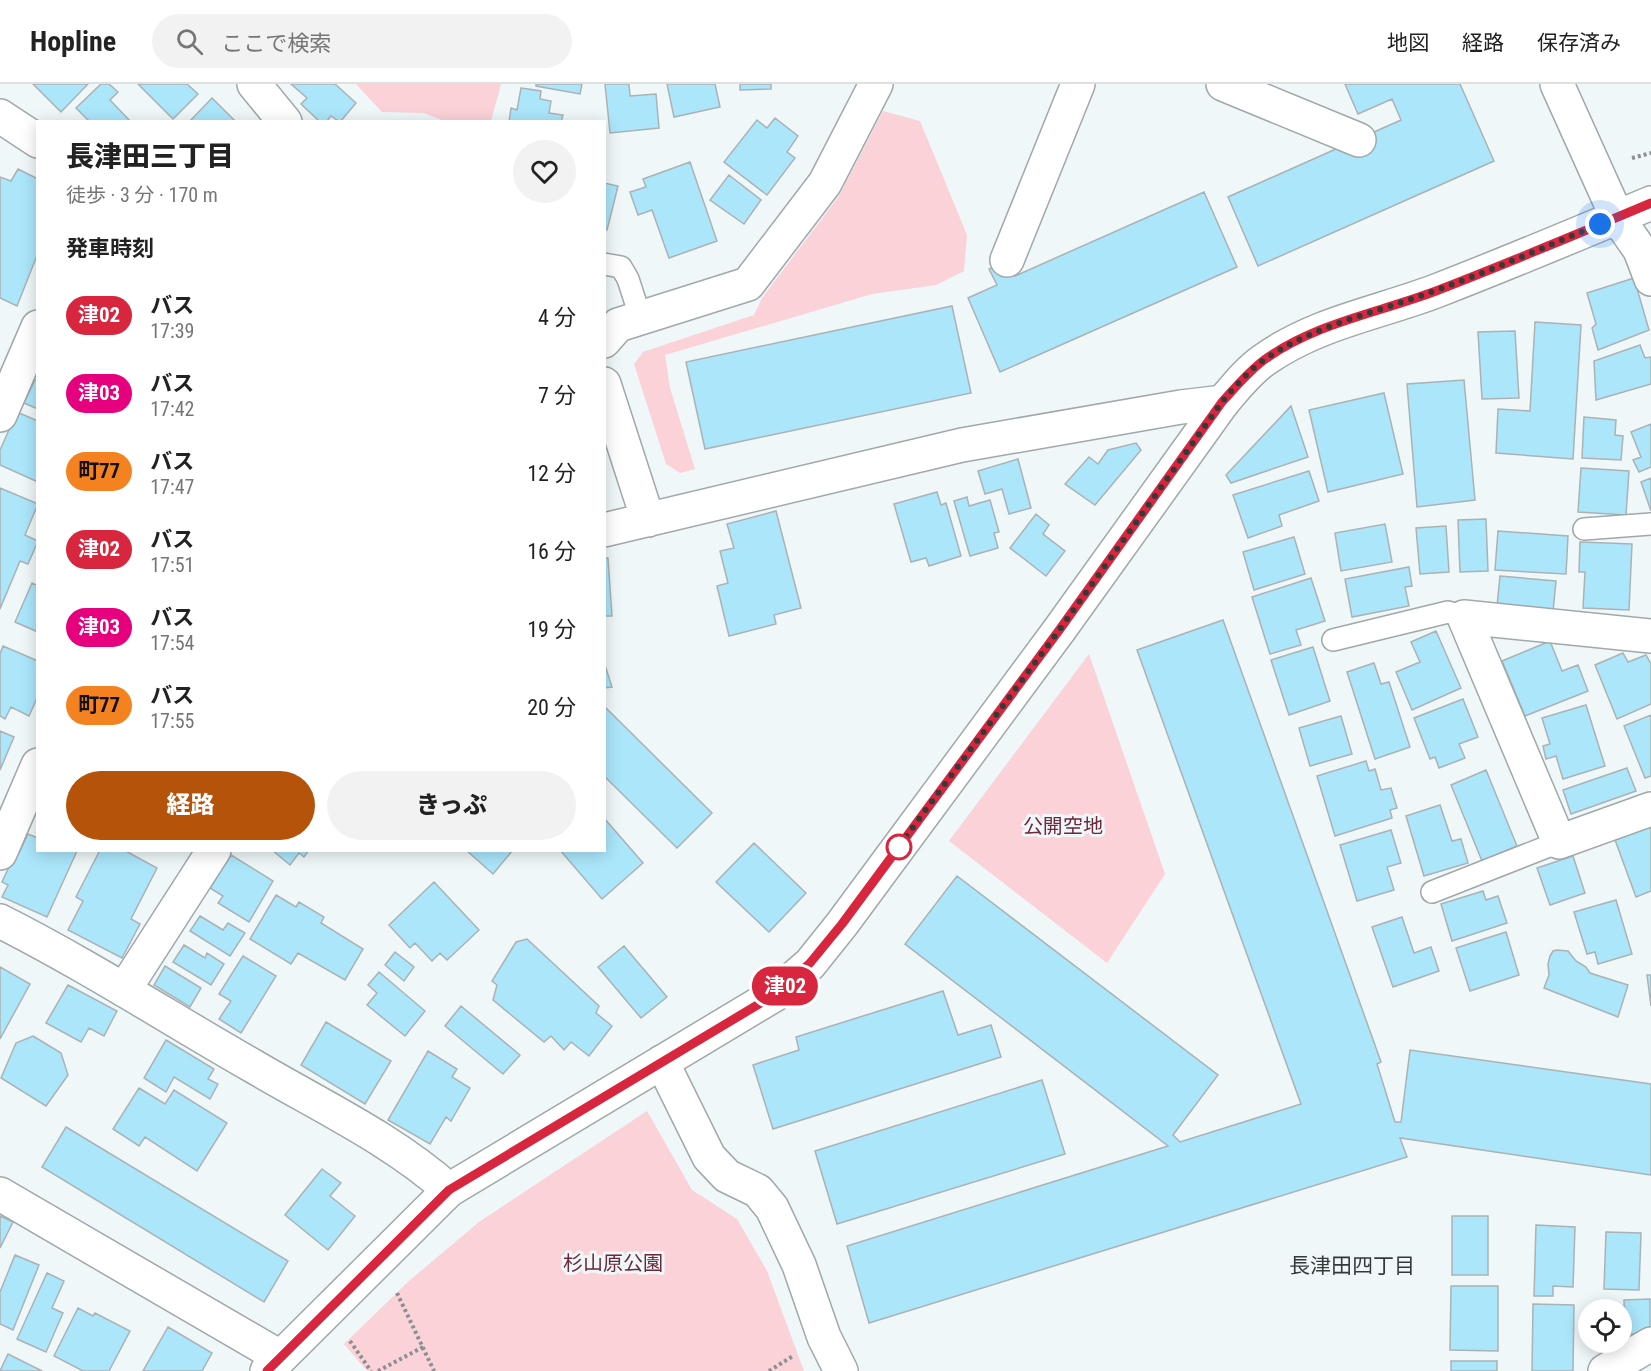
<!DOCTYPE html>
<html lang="ja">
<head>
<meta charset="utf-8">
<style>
  :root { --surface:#fff; --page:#f2f2f2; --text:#222; --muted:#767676; --line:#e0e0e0; --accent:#b45309 }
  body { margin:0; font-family:"Roboto Condensed","Noto Sans JP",sans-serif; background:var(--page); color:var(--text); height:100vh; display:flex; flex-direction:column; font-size:22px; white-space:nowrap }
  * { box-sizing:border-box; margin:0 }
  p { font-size:20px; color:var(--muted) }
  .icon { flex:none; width:33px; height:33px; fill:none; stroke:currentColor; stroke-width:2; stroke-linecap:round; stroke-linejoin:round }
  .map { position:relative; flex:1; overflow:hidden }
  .sheet { position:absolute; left:36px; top:36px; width:570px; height:732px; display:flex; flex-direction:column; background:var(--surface); border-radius:0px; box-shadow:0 3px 15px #0003 }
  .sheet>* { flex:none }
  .badge { padding:0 12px; border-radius:20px; font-size:21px; line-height:39px }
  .controls { position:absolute; left:1578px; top:1215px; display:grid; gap:12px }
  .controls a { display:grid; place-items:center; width:54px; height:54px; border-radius:50%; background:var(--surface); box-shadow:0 3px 15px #0003; font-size:30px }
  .you { position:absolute; width:30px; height:30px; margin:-15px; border:4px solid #fff; border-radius:50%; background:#1a73e8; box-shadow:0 0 0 9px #1a73e833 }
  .map>.badge { position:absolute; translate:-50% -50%; box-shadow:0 0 0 3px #fff }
  h2 { padding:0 30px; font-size:22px; line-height:54px }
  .round { display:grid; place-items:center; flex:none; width:63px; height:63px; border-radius:32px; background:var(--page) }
  .headline { display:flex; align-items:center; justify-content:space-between; height:102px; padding:0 30px }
  h1 { font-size:28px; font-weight:800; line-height:45px }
  .cta { display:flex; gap:12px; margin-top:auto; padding:12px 30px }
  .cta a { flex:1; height:69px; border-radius:36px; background:var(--accent); color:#fff; font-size:24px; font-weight:800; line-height:69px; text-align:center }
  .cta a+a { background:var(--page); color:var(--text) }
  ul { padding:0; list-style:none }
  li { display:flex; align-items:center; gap:18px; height:78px; padding:0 30px }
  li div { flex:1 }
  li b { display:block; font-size:22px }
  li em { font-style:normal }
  li .badge { min-width:66px; font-weight:700; text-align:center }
  header { display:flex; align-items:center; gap:36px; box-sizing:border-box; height:84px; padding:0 30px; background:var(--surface); border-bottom:2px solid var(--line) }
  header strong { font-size:28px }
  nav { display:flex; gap:33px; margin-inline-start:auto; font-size:21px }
  .search { width:420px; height:54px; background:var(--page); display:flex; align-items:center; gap:15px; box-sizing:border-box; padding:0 21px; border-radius:33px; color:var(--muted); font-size:22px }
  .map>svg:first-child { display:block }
  .green { fill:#fad2d8 }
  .building { fill:#abe6fb; stroke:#abb2b5; stroke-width:1.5 }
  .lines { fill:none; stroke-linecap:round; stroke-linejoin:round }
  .lane-casing { stroke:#a1a8aa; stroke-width:24 }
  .street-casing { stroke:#a1a8aa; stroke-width:36 }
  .secondary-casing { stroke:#a1a8aa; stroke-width:36 }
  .path { stroke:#8a8f91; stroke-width:4; stroke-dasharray:3 3; stroke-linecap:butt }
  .lane { stroke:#fff; stroke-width:21 }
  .street { stroke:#fff; stroke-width:33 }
  .secondary { stroke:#fff; stroke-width:33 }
  .line-casing { stroke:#fff; stroke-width:14 }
  .line { stroke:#d7263d; stroke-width:9 }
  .walk { stroke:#36393a; stroke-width:6; stroke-dasharray:0 10.8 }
  .stop-dot { fill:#fff; stroke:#d7263d; stroke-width:3 }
  .labels { text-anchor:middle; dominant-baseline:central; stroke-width:6; stroke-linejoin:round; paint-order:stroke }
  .park-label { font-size:20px; fill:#6c2939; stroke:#eff7f9 }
  .neighbourhood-label { font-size:21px; fill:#36393a; stroke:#eff7f9 }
</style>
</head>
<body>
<header>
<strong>Hopline</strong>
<div class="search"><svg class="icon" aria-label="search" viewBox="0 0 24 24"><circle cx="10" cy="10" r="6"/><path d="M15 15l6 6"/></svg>ここで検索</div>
<nav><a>地図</a><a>経路</a><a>保存済み</a></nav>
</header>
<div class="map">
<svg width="1651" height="1287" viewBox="0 0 1651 1287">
  <rect width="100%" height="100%" fill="#eff7f9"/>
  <path class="green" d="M 356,0 L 501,0 L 491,37 L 444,37 L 424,29 L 382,28 Z
    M 883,27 L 920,37 L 967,151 L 964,187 L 936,201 L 872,210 L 665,271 L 670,304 L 695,385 L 680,389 L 666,380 L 634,280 L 643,268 L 754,231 L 762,214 L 839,112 Z
    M 1089,570 L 1165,790 L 1107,879 L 949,757 Z
    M 647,1027 L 692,1106 L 737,1135 L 767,1187 L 804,1287 L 367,1287 L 344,1260 L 409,1197 L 479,1138 Z"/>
  <path class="building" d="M 33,0 L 88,0 L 61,28 Z
    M 101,0 L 109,0 L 118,8 L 110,16 L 131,38 L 90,38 L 76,24 Z
    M 138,0 L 187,0 L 198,10 L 173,35 Z
    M 291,0 L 335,0 L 356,19 L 340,38 L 331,32 L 326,38 L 320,38 L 301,20 L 307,14 Z
    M 536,0 L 582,0 L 580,10 L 536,2 Z
    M 605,0 L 629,0 L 630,12 L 656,10 L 659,44 L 610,49 Z
    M 667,0 L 715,0 L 720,23 L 674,33 Z
    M 740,0 L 771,0 L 771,5 L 740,6 Z
    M 1345,0 L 1460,0 L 1494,77 L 1258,182 L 1228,113 L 1401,36 L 1392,15 L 1358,30 Z
    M 521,4 L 541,7 L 540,15 L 551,17 L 549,29 L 563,31 L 561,38 L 509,38 L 511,24 L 517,26 Z
    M 212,14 L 236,38 L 189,38 Z
    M 775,34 L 798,52 L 787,68 L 795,74 L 767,111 L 724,78 L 757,36 L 767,44 Z
    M 690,78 L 717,157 L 669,174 L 652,126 L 638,131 L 630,108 L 646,103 L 643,95 Z
    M 18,85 L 38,95 L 38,169 L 17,222 L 0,214 L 0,93 L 11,97 Z
    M 729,91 L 761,116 L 744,140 L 710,116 Z
    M 604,99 L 618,102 L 607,146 L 604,146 Z
    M 1204,108 L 1237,183 L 1000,288 L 968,214 L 997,201 L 989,185 L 1007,176 L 1015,192 Z
    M 1634,194 L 1649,246 L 1598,266 L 1592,244 L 1596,240 L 1587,209 Z
    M 952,222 L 971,309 L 705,365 L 686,278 Z
    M 1535,238 L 1581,241 L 1573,375 L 1496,369 L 1498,325 L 1530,327 Z
    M 1515,247 L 1519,314 L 1482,315 L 1478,248 Z
    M 1640,261 L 1645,274 L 1651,273 L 1651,300 L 1596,316 L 1594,277 Z
    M 35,296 L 38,297 L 38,325 L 24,319 Z
    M 1464,296 L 1475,416 L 1417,423 L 1407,300 Z
    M 1384,309 L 1403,390 L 1328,408 L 1309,326 Z
    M 1291,322 L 1308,373 L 1231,399 L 1226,391 Z
    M 17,328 L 38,337 L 38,398 L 0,381 L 0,366 Z
    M 1584,333 L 1616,336 L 1615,351 L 1623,352 L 1621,376 L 1582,374 Z
    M 1651,340 L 1651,383 L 1639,388 L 1633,376 L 1641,373 L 1631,348 Z
    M 1136,359 L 1141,366 L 1095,421 L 1065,400 L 1089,373 L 1098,380 L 1108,366 Z
    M 1018,375 L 1031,424 L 1009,430 L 1002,405 L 985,410 L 978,387 Z
    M 1581,384 L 1629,387 L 1626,431 L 1578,428 Z
    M 1309,387 L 1319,417 L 1279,431 L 1282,442 L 1248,454 L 1233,411 Z
    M 1651,394 L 1651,427 L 1641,398 Z
    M 0,404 L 38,420 L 25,451 L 38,457 L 28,480 L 20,477 L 0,525 Z
    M 937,408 L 941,421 L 946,419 L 961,472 L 929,482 L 926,474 L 911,478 L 894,420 Z
    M 967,413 L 969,422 L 990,416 L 999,448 L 994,449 L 998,464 L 970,472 L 954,417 Z
    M 776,427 L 801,524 L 774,531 L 776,540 L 729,552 L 717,502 L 728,499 L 720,467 L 734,464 L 727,440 Z
    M 1036,430 L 1049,441 L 1043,450 L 1065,467 L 1046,492 L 1010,464 Z
    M 1486,435 L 1488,487 L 1460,488 L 1458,436 Z
    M 1385,440 L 1392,478 L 1341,487 L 1335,449 Z
    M 1446,442 L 1449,488 L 1420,490 L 1416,444 Z
    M 1498,447 L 1568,452 L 1566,490 L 1495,486 Z
    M 1294,453 L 1305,490 L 1254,506 L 1243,468 Z
    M 1580,458 L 1632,460 L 1629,526 L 1583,524 L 1585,488 L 1579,488 Z
    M 604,474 L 608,474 L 612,532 L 604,532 Z
    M 1409,483 L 1412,502 L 1405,503 L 1409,522 L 1352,533 L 1345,495 Z
    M 1500,492 L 1556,497 L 1553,528 L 1497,522 Z
    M 1311,494 L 1325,537 L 1296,546 L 1301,561 L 1270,570 L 1252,513 Z
    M 32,499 L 38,502 L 38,548 L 15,538 Z
    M 1223,536 L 1381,978 L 1377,980 L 1395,1038 L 1401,1038 L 1410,966 L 1651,1000 L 1651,1091 L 1400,1054 L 1407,1073 L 869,1239 L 847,1162 L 1168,1062 L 905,860 L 957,792 L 1218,991 L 1173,1051 L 1180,1058 L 1301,1020 L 1137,566 Z
    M 1436,547 L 1461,604 L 1412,626 L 1396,588 L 1420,578 L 1411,558 Z
    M 1550,557 L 1562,587 L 1578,581 L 1588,607 L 1525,632 L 1502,577 Z
    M 3,562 L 38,577 L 38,612 L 29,632 L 11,623 L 5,635 L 0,632 L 0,570 Z
    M 1313,563 L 1330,617 L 1289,631 L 1271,576 Z
    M 1623,569 L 1628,578 L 1646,571 L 1651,580 L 1651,620 L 1617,635 L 1595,581 Z
    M 604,578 L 612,603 L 604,604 Z
    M 1374,579 L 1381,600 L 1389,598 L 1410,663 L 1375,675 L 1347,588 Z
    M 1463,615 L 1478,653 L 1459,660 L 1465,674 L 1439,684 L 1435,673 L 1430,675 L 1414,634 Z
    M 1586,621 L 1605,682 L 1563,695 L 1556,672 L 1546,675 L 1543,662 L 1550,660 L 1542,634 Z
    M 604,622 L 712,729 L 677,764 L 604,692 Z
    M 1651,631 L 1651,692 L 1645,694 L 1624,642 Z
    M 1341,632 L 1352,670 L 1310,682 L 1299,644 Z
    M 0,647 L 14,653 L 0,686 Z
    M 1366,677 L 1369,687 L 1375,685 L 1381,706 L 1391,704 L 1397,724 L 1390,726 L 1392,734 L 1335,752 L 1317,692 Z
    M 1627,684 L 1636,707 L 1571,730 L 1563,706 Z
    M 1486,686 L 1517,762 L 1482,777 L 1451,701 Z
    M 1440,721 L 1452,757 L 1461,755 L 1468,779 L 1424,792 L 1406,732 Z
    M 604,734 L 643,779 L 602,815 L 560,766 L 604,766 Z
    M 1651,743 L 1651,807 L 1636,813 L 1615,756 Z
    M 1391,746 L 1401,779 L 1387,783 L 1394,806 L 1357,817 L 1340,761 Z
    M 28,750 L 38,754 L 38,766 L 77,767 L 47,833 L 2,813 L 8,801 L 2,798 L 16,768 L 19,769 Z
    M 754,759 L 806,809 L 769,848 L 716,798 Z
    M 100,766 L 124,766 L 157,784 L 131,835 L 140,840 L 122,874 L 68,846 L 83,817 L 76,813 Z
    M 272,766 L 309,766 L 304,773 L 299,769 L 290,781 Z
    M 466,766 L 513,766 L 493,790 Z
    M 231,771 L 273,797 L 249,838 L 218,819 L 223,812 L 210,804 Z
    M 1573,772 L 1585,809 L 1550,821 L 1537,784 Z
    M 434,798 L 479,846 L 447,876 L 440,869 L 432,877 L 415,859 L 410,864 L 389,841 Z
    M 1483,807 L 1486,816 L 1498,812 L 1507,839 L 1452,857 L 1441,820 Z
    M 276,811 L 296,823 L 299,818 L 324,833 L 321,839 L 363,865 L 345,896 L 298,869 L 291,880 L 250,855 Z
    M 1616,816 L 1632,870 L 1598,880 L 1595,868 L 1587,870 L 1574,828 Z
    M 200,832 L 223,846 L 228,839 L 245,849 L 230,872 L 190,847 Z
    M 1402,833 L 1414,869 L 1431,863 L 1439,887 L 1393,903 L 1372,843 Z
    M 1506,848 L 1519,891 L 1470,907 L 1456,864 Z
    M 527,855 L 599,922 L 596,929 L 612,942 L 589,972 L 571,958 L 564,966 L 551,952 L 544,958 L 493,916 L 497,901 L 492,897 L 516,858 Z
    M 184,861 L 205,874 L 207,869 L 224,880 L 211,901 L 173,878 Z
    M 624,862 L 667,913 L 641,934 L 598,883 Z
    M 1557,866 L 1568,867 L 1576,877 L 1586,883 L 1590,889 L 1628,901 L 1618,933 L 1544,904 L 1549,891 L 1548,880 L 1550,872 L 1553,867 Z
    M 395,868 L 414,883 L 404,897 L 385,881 Z
    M 243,872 L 276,892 L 241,949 L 219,935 L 231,917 L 219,910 Z
    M 165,882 L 201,904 L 190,923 L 154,901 Z
    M 0,883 L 30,900 L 0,955 Z
    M 379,888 L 425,927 L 405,952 L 367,921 L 377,909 L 368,901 Z
    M 1647,891 L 1651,891 L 1651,922 Z
    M 68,901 L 117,927 L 104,952 L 89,944 L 81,958 L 46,939 Z
    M 943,907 L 958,951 L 991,941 L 1001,973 L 773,1045 L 753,981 L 799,966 L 796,953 Z
    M 461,922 L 520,971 L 503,990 L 445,942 Z
    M 326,938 L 391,977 L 365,1020 L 301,981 Z
    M 33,952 L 61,969 L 68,991 L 46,1022 L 1,994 L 16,959 Z
    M 166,956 L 214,985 L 208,995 L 218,1000 L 210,1015 L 174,993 L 166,1008 L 144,994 Z
    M 428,967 L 457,985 L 452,993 L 470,1004 L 451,1037 L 446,1033 L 430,1060 L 388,1036 Z
    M 1042,996 L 1065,1070 L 837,1140 L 815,1067 Z
    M 139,1004 L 165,1020 L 174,1006 L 227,1039 L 197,1087 L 145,1053 L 139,1062 L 113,1045 Z
    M 66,1043 L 288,1177 L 264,1218 L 42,1083 Z
    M 322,1085 L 341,1099 L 330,1112 L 355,1132 L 328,1166 L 285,1131 Z
    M 0,1132 L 13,1138 L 0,1164 Z
    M 1452,1132 L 1488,1132 L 1488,1191 L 1452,1191 Z
    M 1536,1141 L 1575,1143 L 1573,1203 L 1553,1202 L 1553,1212 L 1534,1212 Z
    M 1606,1148 L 1641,1149 L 1639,1206 L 1604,1205 Z
    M 15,1171 L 39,1181 L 13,1246 L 0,1240 L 0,1208 Z
    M 47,1189 L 64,1197 L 52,1224 L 63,1229 L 46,1268 L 17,1255 Z
    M 1451,1202 L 1498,1202 L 1498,1267 L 1450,1266 Z
    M 1650,1215 L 1650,1250 L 1625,1250 L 1624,1216 Z
    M 1533,1220 L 1574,1221 L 1573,1287 L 1532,1287 Z
    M 78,1224 L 93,1232 L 95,1229 L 130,1247 L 109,1287 L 83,1287 L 54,1272 Z
    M 168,1243 L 212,1269 L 202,1287 L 143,1287 Z
    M 8,1270 L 42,1287 L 0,1287 Z
    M 1451,1277 L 1497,1277 L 1497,1287 L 1451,1287 Z"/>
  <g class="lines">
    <g class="lane-casing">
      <path id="lane" d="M 604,180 L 621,183 L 628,195 L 640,232
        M 1584,445 L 1651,440
        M 1333,556 L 1448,528 L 1464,533
        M 1432,808 L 1559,758"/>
    </g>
    <g class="street-casing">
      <path id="street" d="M 254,0 L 285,38
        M 1223,0 L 1359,56
        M 0,32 L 38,57
        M 1617,133 L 1640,166 L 1651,195
        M 1007,176 L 1078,0
        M 604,257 L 618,241 L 748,200 L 825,99 L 876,0
        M 604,300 L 648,436
        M 0,331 L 38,243
        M 604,446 L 962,361 L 1181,323 L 1223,318
        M 1651,552 L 1464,533 L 1559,758 L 1651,725
        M 0,769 L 38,681
        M 0,837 C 87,881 169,934 253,982 C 319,1021 392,1055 449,1106
        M 124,906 L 214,766
        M 662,978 L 709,1073 L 727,1092 L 758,1107 L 772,1124 L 799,1181 L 824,1253 L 841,1287
        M 0,1110 L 280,1273
        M 1605,1287 L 1651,1260"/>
    </g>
    <g class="secondary-casing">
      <path id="secondary" d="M 1557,0 L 1617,133
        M 267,1287 L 449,1106 L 774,911 L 810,880 L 842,840 L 1060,545 L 1223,318 C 1235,304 1248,287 1264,276 C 1316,239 1378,229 1436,207 C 1508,179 1580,149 1651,119"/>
    </g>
    <path class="path" d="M 1632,74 L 1651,69
      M 397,1209 L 434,1287
      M 350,1257 L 371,1287
      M 378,1287 L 423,1263
      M 769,1287 L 793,1272"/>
    <use href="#lane" class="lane"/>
    <use href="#street" class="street"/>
    <use href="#secondary" class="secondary"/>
  </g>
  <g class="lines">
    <g class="line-casing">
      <path id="line" d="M 267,1287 L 449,1106 L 774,911 L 810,879 L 842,840 L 1060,545 L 1222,318 C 1235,304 1248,288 1264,276 C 1315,239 1378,229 1436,207 C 1508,179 1580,149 1651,119"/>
    </g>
    <use href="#line" class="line"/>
    <path class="walk" d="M 899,763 L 896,766 L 1060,545 L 1222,318 C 1235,303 1248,287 1264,276 C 1316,240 1376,229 1434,207 C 1490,187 1545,163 1600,140"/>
  </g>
  <circle class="stop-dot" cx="899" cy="763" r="12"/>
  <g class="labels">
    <g class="park-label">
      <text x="1063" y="742">公開空地</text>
      <text x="613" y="1179">杉山原公園</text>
    </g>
    <g class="neighbourhood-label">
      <text x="1352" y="1182">長津田四丁目</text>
    </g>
  </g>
</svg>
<div class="controls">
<a><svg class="icon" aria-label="locate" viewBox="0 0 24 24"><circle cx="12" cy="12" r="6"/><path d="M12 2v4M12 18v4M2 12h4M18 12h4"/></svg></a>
</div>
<div class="you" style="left:1600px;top:140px"></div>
<b class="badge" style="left:785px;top:902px;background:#d7263d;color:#fff">津02</b>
<section class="sheet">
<div class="headline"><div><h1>長津田三丁目</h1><p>徒歩 · 3 分 · 170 m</p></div><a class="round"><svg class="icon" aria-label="heart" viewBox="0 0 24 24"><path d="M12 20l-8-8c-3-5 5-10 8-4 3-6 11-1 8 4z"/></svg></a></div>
<h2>発車時刻</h2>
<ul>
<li><span class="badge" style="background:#d7263d;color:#fff">津02</span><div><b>バス</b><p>17:39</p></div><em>4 分</em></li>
<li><span class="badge" style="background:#e6007e;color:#fff">津03</span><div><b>バス</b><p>17:42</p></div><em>7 分</em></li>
<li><span class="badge" style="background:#f58220;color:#111">町77</span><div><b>バス</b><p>17:47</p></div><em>12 分</em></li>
<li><span class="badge" style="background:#d7263d;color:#fff">津02</span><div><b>バス</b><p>17:51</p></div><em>16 分</em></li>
<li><span class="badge" style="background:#e6007e;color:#fff">津03</span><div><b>バス</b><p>17:54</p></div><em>19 分</em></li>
<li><span class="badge" style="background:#f58220;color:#111">町77</span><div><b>バス</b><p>17:55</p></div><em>20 分</em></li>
</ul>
<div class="cta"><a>経路</a><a>きっぷ</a></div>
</section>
</div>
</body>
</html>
